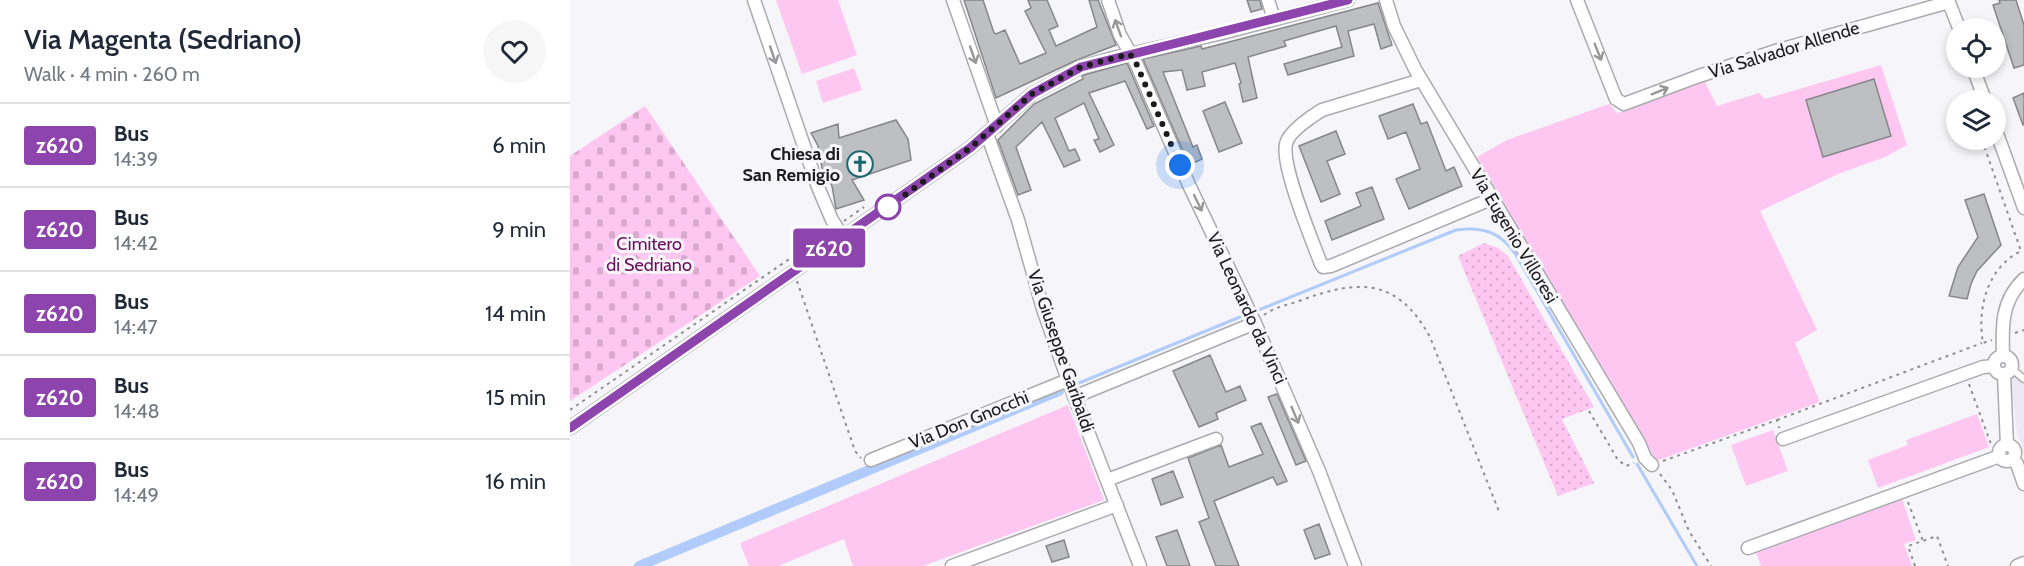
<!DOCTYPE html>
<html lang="en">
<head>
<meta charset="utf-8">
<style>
  :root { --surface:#fff; --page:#f6f6f7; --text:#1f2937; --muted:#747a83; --line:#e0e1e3 }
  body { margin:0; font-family:Cabin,sans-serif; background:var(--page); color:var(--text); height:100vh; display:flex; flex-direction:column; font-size:22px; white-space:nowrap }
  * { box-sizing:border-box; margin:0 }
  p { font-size:20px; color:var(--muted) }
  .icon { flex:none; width:33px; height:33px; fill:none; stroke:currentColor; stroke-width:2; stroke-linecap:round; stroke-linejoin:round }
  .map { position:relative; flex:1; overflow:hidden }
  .panel { display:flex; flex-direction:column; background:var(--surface); width:570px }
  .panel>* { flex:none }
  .badge { padding:0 12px; border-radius:4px; font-size:21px; line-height:39px }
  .buttons { position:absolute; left:1376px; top:18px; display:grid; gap:12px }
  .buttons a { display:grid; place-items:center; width:60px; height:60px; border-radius:50%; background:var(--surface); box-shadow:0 3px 9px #0003; font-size:30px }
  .you { position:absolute; width:30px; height:30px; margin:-15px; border:4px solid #fff; border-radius:50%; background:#1a73e8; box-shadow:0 0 0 9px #1a73e833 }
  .map>.badge { position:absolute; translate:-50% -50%; box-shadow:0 0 0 3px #fff }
  .round { display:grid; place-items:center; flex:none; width:63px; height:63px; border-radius:32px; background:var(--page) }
  .overview { display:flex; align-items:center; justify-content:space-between; height:102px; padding:0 24px }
  h1 { font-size:28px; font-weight:600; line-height:45px }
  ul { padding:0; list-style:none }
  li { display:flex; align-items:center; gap:18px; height:84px; padding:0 24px; border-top:2px solid var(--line) }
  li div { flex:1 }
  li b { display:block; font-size:22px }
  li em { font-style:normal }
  li .badge { min-width:66px; font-weight:700; text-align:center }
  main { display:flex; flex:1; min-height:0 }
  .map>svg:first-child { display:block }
  .built { fill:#ece9f4 }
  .grass { fill:#fec7f1 }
  .cemetery { fill:url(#cemetery-stones) }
  .garden { fill:url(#garden-dots) }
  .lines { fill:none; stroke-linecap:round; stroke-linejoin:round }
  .stream { stroke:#b1ccfa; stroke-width:3 }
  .canal { stroke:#b1ccfa; stroke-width:10 }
  .building { fill:#bebfc2; stroke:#87878b; stroke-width:1.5 }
  .lane-casing { stroke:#abaaae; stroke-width:9 }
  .street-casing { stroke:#abaaae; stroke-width:15 }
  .path { stroke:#8f8e91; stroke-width:2; stroke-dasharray:3 4.5; stroke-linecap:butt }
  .lane { stroke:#fff; stroke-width:6 }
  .street { stroke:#fff; stroke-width:12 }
  .oneway { stroke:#999899 }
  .line-casing { stroke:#fff; stroke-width:14 }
  .line { stroke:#8e44ad; stroke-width:9 }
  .walk { stroke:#1c1b1d; stroke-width:6; stroke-dasharray:0 10.8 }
  .stop-dot { fill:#fff; stroke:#8e44ad; stroke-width:3 }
  .labels { text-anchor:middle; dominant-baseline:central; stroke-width:6; stroke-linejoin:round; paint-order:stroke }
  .street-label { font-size:18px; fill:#1c1b1d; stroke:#f6f5f9 }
  .poi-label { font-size:18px; font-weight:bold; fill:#1c1b1d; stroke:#f6f5f9; text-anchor:end }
  .park-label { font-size:18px; fill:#6a105d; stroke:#f6f5f9 }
</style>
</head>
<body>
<main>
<section class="panel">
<div class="overview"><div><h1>Via Magenta (Sedriano)</h1><p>Walk · 4 min · 260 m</p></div><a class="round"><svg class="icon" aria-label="heart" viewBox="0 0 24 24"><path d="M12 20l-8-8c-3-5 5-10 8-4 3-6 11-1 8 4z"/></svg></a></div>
<ul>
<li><span class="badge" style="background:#8e44ad;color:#fff">z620</span><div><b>Bus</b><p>14:39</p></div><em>6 min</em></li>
<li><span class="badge" style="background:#8e44ad;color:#fff">z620</span><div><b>Bus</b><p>14:42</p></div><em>9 min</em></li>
<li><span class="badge" style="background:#8e44ad;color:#fff">z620</span><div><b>Bus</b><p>14:47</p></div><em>14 min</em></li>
<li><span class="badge" style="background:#8e44ad;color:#fff">z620</span><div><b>Bus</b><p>14:48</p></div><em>15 min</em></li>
<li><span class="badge" style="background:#8e44ad;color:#fff">z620</span><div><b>Bus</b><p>14:49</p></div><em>16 min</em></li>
</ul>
</section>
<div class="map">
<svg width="1454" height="566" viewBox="0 0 1454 566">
  <defs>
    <pattern id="cemetery-stones" width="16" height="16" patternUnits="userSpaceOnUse" patternTransform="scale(1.5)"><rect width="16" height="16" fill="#fec7f1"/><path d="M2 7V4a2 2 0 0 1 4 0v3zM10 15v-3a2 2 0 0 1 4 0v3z" fill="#d9aace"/></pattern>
    <pattern id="garden-dots" width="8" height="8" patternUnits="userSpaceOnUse" patternTransform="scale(1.5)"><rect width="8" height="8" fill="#fec7f1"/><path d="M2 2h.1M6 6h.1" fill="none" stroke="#d9aace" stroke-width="1.8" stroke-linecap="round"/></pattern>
  </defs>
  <rect width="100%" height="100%" fill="#f6f5f9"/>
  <path class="built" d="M 1440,372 L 1454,385 L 1454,453 L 1447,432 Z"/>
  <path class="grass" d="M 206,0 L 268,0 L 287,55 L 232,74 Z
    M 1311,65 L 1337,145 L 1315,157 L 1268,174 L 1190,211 L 1247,330 L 1225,343 L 1250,402 L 1086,461 L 907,157 L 937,140 L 1039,104 L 1047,113 L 1134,80 L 1147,106 L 1189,93 L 1195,99 Z
    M 284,68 L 292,90 L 253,103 L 246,81 Z
    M 498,405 L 534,500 L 353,566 L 283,566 L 274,539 L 208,566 L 179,566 L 170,543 Z
    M 1407,414 L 1419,447 L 1308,488 L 1298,460 L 1338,445 L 1336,440 Z
    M 1203,430 L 1218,471 L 1176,486 L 1161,445 Z
    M 1332,499 L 1346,540 L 1334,544 L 1342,566 L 1191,566 L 1186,553 Z"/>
  <path class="cemetery" d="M 75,106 L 190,276 L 0,401 L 0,156 Z"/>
  <path class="garden" d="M 914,243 L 928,248 L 938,256 L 1024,407 L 992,419 L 1024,483 L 988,496 L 888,256 Z"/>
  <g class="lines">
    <path class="stream" d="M 686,311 L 886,230 C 912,226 931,232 946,255 L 1063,457
      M 509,383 L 670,317
      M 1067,464 L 1127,566"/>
    <path class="canal" d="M 69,566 L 489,391"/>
  </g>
  <path class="building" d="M 394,0 L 413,0 L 424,33 L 426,34 L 435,30 L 450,64 L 476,53 L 455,11 L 461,8 L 458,0 L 477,0 L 488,26 L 479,30 L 486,46 L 527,27 L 519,0 L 528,0 L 546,45 L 507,60 L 426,98 Z
    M 677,0 L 690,0 L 692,9 L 681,12 Z
    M 1429,0 L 1446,0 L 1454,25 L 1454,65 L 1444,68 L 1423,5 L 1430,3 Z
    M 808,3 L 822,45 L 811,49 L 804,24 L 778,31 L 784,56 L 718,75 L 714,64 L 772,47 L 766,26 L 714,41 L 716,46 L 678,57 L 687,98 L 673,102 L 669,84 L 671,83 L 665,63 L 632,72 L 635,86 L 617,90 L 612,70 L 593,72 L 623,147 L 627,145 L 632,159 L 619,165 L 573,59 L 631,46 L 632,49 Z
    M 557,63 L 584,126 L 577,129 L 555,81 L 519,93 L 544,145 L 530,152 L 524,140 L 529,139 L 514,103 L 485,118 L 499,151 L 505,149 L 510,160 L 494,167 L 472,122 L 446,147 L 461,190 L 448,195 L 428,140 L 464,104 L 513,79 L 512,76 L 514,75 Z
    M 1304,79 L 1321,136 L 1253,157 L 1236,100 Z
    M 1454,93 L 1454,125 L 1453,125 L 1443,98 Z
    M 655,102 L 672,143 L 649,152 L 633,111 Z
    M 843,104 L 851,124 L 857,122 L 876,171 L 884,167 L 892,186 L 839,209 L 826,179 L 850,169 L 836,132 L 818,139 L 809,116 Z
    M 326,120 L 338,139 L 341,160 L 282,180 L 294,200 L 266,209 L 262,186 L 252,168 L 248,146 L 241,133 L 268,124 L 269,138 Z
    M 766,131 L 775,154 L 757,161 L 770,194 L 751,202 L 729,146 Z
    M 802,187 L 814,219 L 762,240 L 755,221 L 791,206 L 786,193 Z
    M 1414,194 L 1431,245 L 1407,271 L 1401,284 L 1397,299 L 1379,296 L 1388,267 L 1408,237 L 1395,200 Z
    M 640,355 L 656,392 L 670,386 L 676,400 L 646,413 L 648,419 L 629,427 L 603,371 Z
    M 707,394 L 736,461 L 726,465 L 698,397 Z
    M 691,423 L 717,481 L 707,485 L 703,477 L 644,501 L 669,566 L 646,566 L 629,522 L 639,518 L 618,458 L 651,445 L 659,467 L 693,454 L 681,427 Z
    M 603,471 L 613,497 L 591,505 L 582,479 Z
    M 749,524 L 760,554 L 745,559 L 734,530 Z
    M 607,530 L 620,566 L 597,566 L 586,537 Z
    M 494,540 L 499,557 L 482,562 L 476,546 Z"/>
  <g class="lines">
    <g class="lane-casing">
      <path id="lane" d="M 1442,369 L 1454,379"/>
    </g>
    <g class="street-casing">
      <path id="street" d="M 184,0 L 248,187 L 262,220 L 273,237
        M 383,0 L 427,126
        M 538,0 L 550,35 L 566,63 L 619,185 L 685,323 L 749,471 L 785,566
        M 698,0 L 704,19
        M 816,0 L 824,26 L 845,69 L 1069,443 L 1075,458 L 1082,465
        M 1007,0 L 1046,99 L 1054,104 L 1129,76 L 1209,50 L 1379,2
        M 1378,0 L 1389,28
        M 1403,68 L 1415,100
        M 851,80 L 752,110 C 742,116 718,132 716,144 C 711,166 742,240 751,264 L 753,267 L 761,266 L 921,199
        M 1425,128 L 1454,208
        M 417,134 L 448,220 L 473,309 L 498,380 L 570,566
        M1424 365a9 9 0 1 1 18 0a9 9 0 1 1-18 0Z
        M 1433,356 C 1432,326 1431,301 1454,279
        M 1434,375 L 1437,445
        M 504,397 L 685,323
        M 0,428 L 400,148 L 462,94 L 511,67 L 543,58 L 652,33 L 778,0
        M 1213,439 L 1413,367 L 1424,366
        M1429 453a8 8 0 1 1 16 0a8 8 0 1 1-16 0Z
        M 1443,459 L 1447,464 L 1454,484
        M 301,460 L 498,380
        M 537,480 L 646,439
        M 1178,548 L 1430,456
        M 382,566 L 547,505
        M 1447,566 L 1454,563"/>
    </g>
    <path class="path" d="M 1383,36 L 1386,46
      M 1412,140 L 1451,251 C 1417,268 1407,308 1413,343 L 1422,340
      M 274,221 L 294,207
      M 227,281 L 285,451 L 291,458
      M 694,315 C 705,307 717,305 729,301 C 788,279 827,277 860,337 L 930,514
      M 1445,333 L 1454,330
      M 1399,384 L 1422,447
      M 0,410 L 257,233
      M 1019,411 L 1048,460 L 1056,466 L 1064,463
      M 1207,420 L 1412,343
      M 1093,461 L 1207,420 L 1209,428
      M 1090,474 L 1102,490 L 1119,531 L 1141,566
      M 1338,502 L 1353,541
      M 1345,566 L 1338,546 L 1367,536 L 1378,566"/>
    <use href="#lane" class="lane"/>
    <use href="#street" class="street"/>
  </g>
  <defs><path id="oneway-shaft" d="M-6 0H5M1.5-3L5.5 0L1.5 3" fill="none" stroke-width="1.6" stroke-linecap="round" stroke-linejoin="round" transform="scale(1.5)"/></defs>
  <g class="oneway">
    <use href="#oneway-shaft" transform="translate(548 28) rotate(-110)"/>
    <use href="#oneway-shaft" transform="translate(1028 52) rotate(68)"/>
    <use href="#oneway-shaft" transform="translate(203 55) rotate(71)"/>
    <use href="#oneway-shaft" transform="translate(403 55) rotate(71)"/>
    <use href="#oneway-shaft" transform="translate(1090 91) rotate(-22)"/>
    <use href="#oneway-shaft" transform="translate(628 203) rotate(64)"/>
    <use href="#oneway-shaft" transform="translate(725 415) rotate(67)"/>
  </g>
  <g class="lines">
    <g class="line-casing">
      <path id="line" d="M 0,428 L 400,148 L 462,94 L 511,67 L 778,0"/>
    </g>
    <use href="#line" class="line"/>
    <path class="walk" d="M 318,207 L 400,148 L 462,94 L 511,67 L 560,54 L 566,63 L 610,165"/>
  </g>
  <defs>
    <g id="church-ring" transform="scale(1.35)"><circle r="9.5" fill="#f6f5f9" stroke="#1a676f" stroke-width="1.5"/><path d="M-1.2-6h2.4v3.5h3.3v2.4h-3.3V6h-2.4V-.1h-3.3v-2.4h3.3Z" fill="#1a676f"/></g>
  </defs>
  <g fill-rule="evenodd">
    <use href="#church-ring" x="290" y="164"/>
  </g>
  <circle class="stop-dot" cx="318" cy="207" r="12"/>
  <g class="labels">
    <g class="street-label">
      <text transform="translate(1214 50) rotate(-17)">Via Salvador Allende</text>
      <text transform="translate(944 236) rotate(59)">Via Eugenio Villoresi</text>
      <text transform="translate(677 308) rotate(65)">Via Leonardo da Vinci</text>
      <text transform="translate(491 351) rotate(71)">Via Giuseppe Garibaldi</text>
      <text transform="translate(399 420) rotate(-22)">Via Don Gnocchi</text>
    </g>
    <g class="poi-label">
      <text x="270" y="154">Chiesa di<tspan x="270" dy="21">San Remigio</tspan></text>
    </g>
    <g class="park-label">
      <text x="79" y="244">Cimitero<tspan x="79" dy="21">di Sedriano</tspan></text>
    </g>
  </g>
</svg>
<div class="buttons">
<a><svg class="icon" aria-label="locate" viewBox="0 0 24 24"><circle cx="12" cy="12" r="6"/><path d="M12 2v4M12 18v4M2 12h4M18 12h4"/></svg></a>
<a><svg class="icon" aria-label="layers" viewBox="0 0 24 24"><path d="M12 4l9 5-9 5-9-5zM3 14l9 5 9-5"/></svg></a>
</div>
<div class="you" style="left:610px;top:165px"></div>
<b class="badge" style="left:259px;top:248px;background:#8e44ad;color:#fff">z620</b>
</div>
</main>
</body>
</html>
